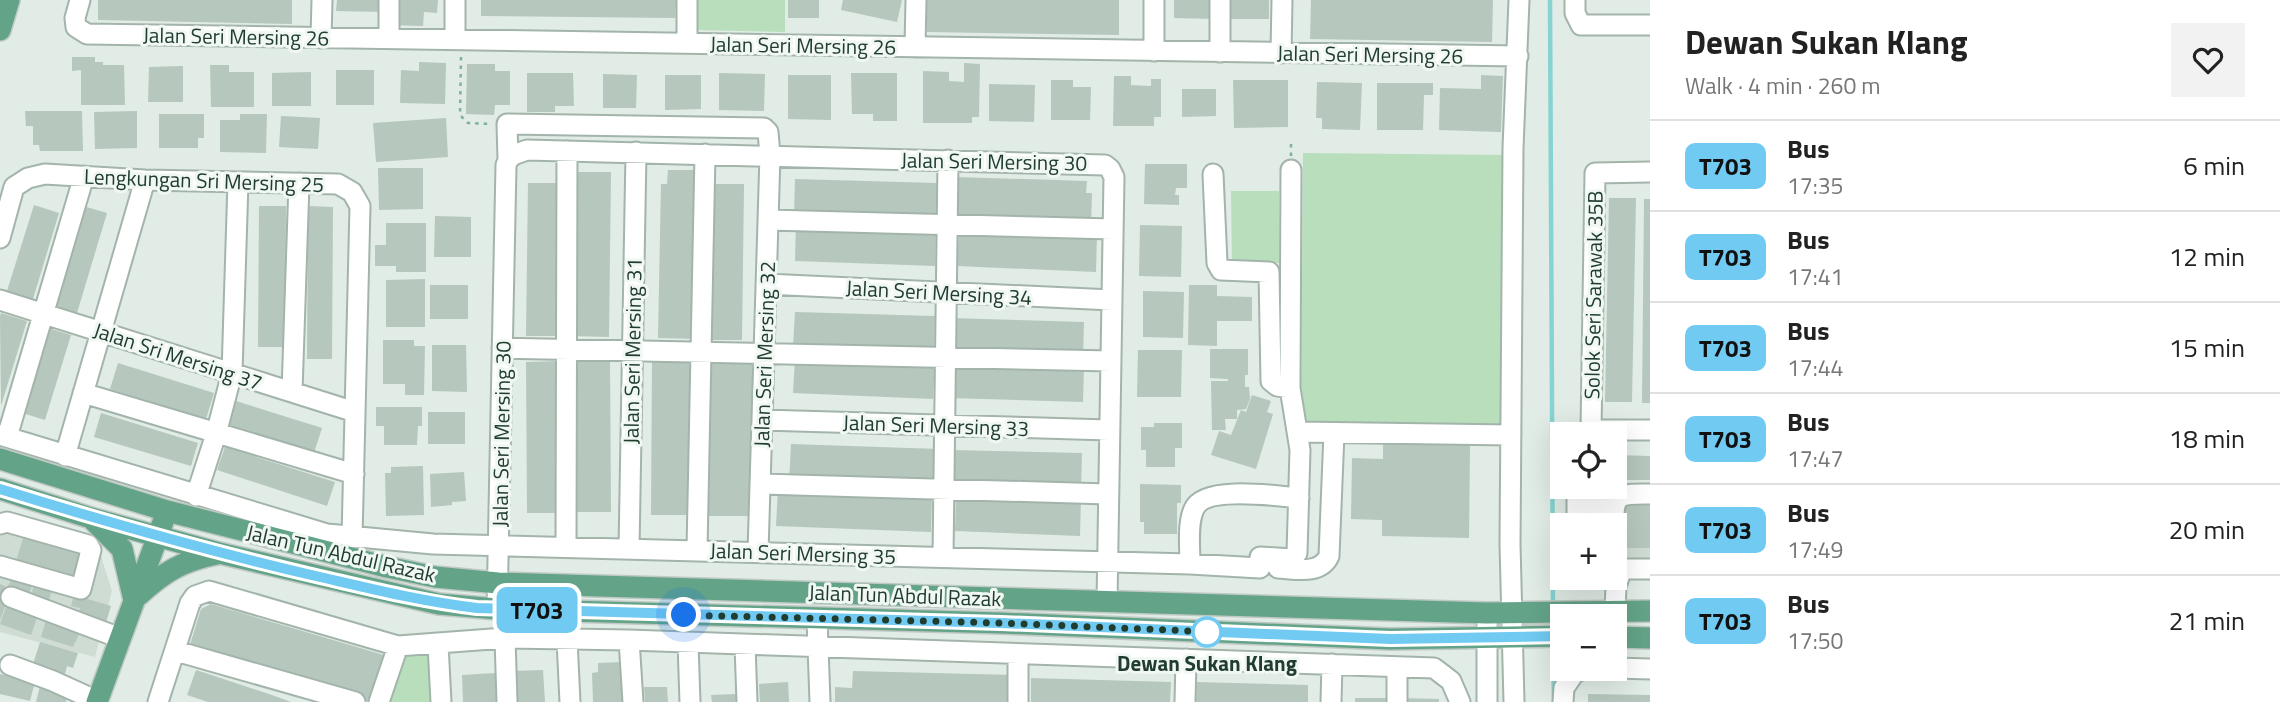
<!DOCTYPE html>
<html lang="en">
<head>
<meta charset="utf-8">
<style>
  :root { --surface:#fff; --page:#f2f2f2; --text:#222; --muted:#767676; --line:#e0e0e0 }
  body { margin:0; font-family:"Titillium Web",sans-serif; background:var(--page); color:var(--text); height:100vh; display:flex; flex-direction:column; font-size:26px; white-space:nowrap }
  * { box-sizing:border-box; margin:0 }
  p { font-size:23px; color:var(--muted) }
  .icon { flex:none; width:38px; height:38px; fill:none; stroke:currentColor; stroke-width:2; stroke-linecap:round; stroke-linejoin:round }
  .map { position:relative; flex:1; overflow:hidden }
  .panel { display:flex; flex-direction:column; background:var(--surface); width:630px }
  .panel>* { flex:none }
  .badge { padding:0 14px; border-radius:10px; font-size:24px; line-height:46px }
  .fabs { position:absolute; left:1550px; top:422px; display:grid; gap:14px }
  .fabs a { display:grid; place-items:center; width:77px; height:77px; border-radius:0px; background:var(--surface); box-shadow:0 7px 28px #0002; font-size:35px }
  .you { position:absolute; width:35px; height:35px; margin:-18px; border:5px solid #fff; border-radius:50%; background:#1a73e8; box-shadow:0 0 0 10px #1a73e833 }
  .map>.badge { position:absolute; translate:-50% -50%; box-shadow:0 0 0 4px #fff }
  .round { display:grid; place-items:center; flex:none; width:74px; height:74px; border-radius:0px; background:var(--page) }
  .overview { display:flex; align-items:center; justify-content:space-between; height:119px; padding:0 35px }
  h1 { font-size:33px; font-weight:700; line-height:52px }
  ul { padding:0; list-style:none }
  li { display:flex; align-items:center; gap:21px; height:91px; padding:0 35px; border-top:2px solid var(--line) }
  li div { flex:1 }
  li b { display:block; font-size:26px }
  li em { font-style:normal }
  li .badge { min-width:77px; font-weight:700; text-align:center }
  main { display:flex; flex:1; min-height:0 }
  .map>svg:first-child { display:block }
  .built { fill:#cfdcd3 }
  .green { fill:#b8debc }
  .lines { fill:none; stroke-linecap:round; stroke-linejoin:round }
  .stream { stroke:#86d3d2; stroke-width:4.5 }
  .building { fill:#b6c7bd }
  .minor-casing { stroke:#a3b4ab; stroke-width:23 }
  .major-casing { stroke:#c1c9c5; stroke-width:24 }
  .path { stroke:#7fb199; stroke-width:2.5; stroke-dasharray:3.5 5; stroke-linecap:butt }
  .minor { stroke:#fff; stroke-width:19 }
  .major { stroke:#63a387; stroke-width:21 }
  .line-casing { stroke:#fff; stroke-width:16 }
  .line { stroke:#71caf2; stroke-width:10 }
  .walk { stroke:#203d30; stroke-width:7; stroke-dasharray:0 12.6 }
  .stop-dot { fill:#fff; stroke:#71caf2; stroke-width:3.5 }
  .labels { text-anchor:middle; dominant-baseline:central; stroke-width:6; stroke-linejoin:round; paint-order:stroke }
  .street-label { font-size:21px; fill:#203d30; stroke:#f1f8f3 }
  .stop-label { font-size:21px; font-weight:bold; fill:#203d30; stroke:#f1f8f3 }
</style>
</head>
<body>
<main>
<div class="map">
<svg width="1650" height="702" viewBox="0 0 1650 702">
  <rect width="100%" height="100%" fill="#e0ece5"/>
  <path class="built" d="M 1650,497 L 1650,564 L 1617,561 L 1616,508 Z
    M 0,513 L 97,544 L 112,591 L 95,657 L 0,632 Z"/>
  <path class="green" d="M 695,0 L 785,0 L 785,32 L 695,30 Z
    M 1303,153 L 1508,155 L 1500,426 L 1301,424 Z
    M 1231,191 L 1279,191 L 1279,263 L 1232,263 Z
    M 403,652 L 429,652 L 430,702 L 384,702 Z"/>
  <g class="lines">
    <path class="stream" d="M 1550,0 L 1553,607
      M 1553,643 L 1554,701"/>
  </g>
  <path class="building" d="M 98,0 L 292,0 L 292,24 L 98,20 Z
    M 337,0 L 385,0 L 384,12 L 336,11 Z
    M 390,0 L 438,0 L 437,13 L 424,12 L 423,26 L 389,25 Z
    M 481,0 L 676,0 L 675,18 L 481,16 Z
    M 788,0 L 819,0 L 819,18 L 788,18 Z
    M 843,0 L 902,0 L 897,22 L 841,10 Z
    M 927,0 L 1119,0 L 1119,35 L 927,32 Z
    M 1174,0 L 1214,0 L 1214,19 L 1174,18 Z
    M 1220,0 L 1269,0 L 1269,19 L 1220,19 Z
    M 1311,0 L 1493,0 L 1492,42 L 1310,39 Z
    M 72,57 L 95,57 L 95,62 L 103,62 L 103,65 L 124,65 L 125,105 L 81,105 L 81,70 L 72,71 Z
    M 419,62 L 446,63 L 445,104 L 400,103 L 401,70 L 419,71 Z
    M 964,63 L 980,64 L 979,117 L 972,117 L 972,123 L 923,123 L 923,71 L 949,72 L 949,81 L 964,82 Z
    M 467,64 L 495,64 L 495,71 L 510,71 L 510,105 L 495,105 L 494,115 L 466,114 Z
    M 210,65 L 229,65 L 229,72 L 254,72 L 254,107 L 211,107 Z
    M 183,66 L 183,102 L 148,102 L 149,67 Z
    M 336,70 L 374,70 L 374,105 L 336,105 Z
    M 311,72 L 311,106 L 272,106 L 272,73 Z
    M 527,73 L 573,73 L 574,106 L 555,106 L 555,112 L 527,112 Z
    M 719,73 L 765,74 L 764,111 L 719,110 Z
    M 851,73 L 897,73 L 897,121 L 873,121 L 873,114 L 852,114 Z
    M 603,74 L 637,75 L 636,108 L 603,108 Z
    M 665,75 L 701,75 L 701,109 L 665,110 Z
    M 788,75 L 831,75 L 831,120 L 788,119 Z
    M 1481,75 L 1503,76 L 1501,132 L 1439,130 L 1440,88 L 1481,89 Z
    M 1114,76 L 1131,76 L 1131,85 L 1151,86 L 1151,79 L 1161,79 L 1161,117 L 1154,117 L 1154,126 L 1113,126 Z
    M 1051,80 L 1073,80 L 1073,87 L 1091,87 L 1090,120 L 1051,120 Z
    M 1233,80 L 1288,80 L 1288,127 L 1234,128 Z
    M 1317,82 L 1362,83 L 1360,130 L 1322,129 L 1322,118 L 1316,118 Z
    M 1377,83 L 1433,83 L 1433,95 L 1424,95 L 1423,130 L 1377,130 Z
    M 989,84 L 1035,85 L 1034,122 L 989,121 Z
    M 1182,89 L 1216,89 L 1216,116 L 1182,117 Z
    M 25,111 L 82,111 L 83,151 L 40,151 L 39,145 L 33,145 L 33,126 L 26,126 Z
    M 137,111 L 137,148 L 95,149 L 94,112 Z
    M 159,114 L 204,114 L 204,138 L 198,138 L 198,148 L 159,148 Z
    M 240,114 L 267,114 L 266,153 L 220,152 L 220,120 L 240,120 Z
    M 281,116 L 320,118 L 318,149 L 279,147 Z
    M 446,118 L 448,157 L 376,162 L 373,123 Z
    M 1145,164 L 1187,164 L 1187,188 L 1176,188 L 1175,195 L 1179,195 L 1179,205 L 1144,204 Z
    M 378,168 L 423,168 L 423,209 L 379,210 Z
    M 668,170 L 700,170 L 697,339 L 658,338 L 661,184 L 667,184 Z
    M 573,172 L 611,172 L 609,337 L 571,336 Z
    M 956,177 L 1087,181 L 1086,193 L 1092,193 L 1091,227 L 954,223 Z
    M 795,179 L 937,183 L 936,222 L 794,218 Z
    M 528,183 L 565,183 L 563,336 L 526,336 Z
    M 708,184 L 744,184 L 742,340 L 705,340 Z
    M 1609,198 L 1636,198 L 1632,402 L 1605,402 Z
    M 1644,199 L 1650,199 L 1650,403 L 1642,403 Z
    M 34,205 L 59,213 L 33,299 L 7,291 Z
    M 83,206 L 107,213 L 77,313 L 53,306 Z
    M 259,206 L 286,206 L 285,347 L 258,347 Z
    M 308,206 L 333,207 L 332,359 L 307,359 Z
    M 435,216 L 471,217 L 471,257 L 434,257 Z
    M 386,223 L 426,223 L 426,272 L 396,272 L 396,266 L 375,266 L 375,245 L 386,245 Z
    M 796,223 L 936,228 L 935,266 L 795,261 Z
    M 1140,225 L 1182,226 L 1181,277 L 1139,276 Z
    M 959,228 L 1097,234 L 1096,272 L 957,266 Z
    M 425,279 L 425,327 L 386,327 L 386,280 Z
    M 430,285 L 468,285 L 468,319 L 430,319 Z
    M 1189,285 L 1217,285 L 1217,296 L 1252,297 L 1252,321 L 1217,321 L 1217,346 L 1188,345 Z
    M 1143,291 L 1184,292 L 1183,338 L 1143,337 Z
    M 795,312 L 935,316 L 934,351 L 793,347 Z
    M 1,313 L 27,321 L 1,406 L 0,316 Z
    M 950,318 L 1084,322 L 1083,359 L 949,355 Z
    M 42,326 L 71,335 L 45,420 L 16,411 Z
    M 383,340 L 414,340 L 414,346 L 425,346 L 424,395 L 405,395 L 405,384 L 383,384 Z
    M 432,345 L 466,345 L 467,392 L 432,391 Z
    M 1210,349 L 1248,349 L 1248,375 L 1245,375 L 1245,387 L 1249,387 L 1250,399 L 1246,409 L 1237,410 L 1237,419 L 1225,419 L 1226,430 L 1212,430 L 1211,381 L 1228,381 L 1228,379 L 1210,378 Z
    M 1138,350 L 1182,350 L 1181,397 L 1137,397 Z
    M 795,358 L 935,363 L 933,399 L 793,393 Z
    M 563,361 L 565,513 L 527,513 L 526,362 Z
    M 570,361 L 610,361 L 611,512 L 571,512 Z
    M 652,361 L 697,361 L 697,515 L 651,515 Z
    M 752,361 L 753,516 L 706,516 L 704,362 Z
    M 951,361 L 1084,366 L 1083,402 L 949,398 Z
    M 118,363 L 214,393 L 206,419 L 110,389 Z
    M 1252,395 L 1271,401 L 1267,412 L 1273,414 L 1256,469 L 1211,455 L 1219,431 L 1231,435 L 1241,410 L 1246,412 Z
    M 236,401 L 322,428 L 314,453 L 228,426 Z
    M 376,407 L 422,407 L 422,426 L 418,426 L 417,445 L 384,445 L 384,426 L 376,426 Z
    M 428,412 L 465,412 L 465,444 L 428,444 Z
    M 101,413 L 198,443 L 191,466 L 94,437 Z
    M 1154,423 L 1182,423 L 1182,448 L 1175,448 L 1175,467 L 1146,467 L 1146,450 L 1141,450 L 1141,427 L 1154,427 Z
    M 791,444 L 939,449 L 938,487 L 789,482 Z
    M 1383,444 L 1470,445 L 1469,538 L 1382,536 L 1382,520 L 1351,519 L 1352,458 L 1383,459 Z
    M 225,447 L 335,482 L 327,506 L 217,470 Z
    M 951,450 L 1082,453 L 1081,492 L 950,488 Z
    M 1615,455 L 1650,456 L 1650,480 L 1615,480 Z
    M 423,466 L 424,515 L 386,516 L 385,473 L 391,473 L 391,467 Z
    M 464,472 L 466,501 L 452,502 L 452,505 L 431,507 L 430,474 Z
    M 1140,484 L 1181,485 L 1181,503 L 1177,503 L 1177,534 L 1144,534 L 1144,522 L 1140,522 Z
    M 778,488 L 932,494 L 931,532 L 776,526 Z
    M 956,494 L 1081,498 L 1080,536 L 955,531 Z
    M 1617,503 L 1650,503 L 1650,548 L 1617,548 Z
    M 26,528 L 84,546 L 73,583 L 15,565 Z
    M 13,574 L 33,582 L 28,597 L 7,589 Z
    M 36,581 L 53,587 L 49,600 L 31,594 Z
    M 0,584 L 5,586 L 1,599 L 7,601 L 0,620 Z
    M 74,595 L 111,606 L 105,626 L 77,618 L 80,608 L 71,606 Z
    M 8,601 L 39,612 L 31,635 L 0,624 Z
    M 211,604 L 384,655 L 370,702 L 189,648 L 201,609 Z
    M 46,620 L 81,630 L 73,647 L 41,637 Z
    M 40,642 L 78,653 L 73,668 L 67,666 L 65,674 L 33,664 Z
    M 623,662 L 628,702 L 593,702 L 592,673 L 598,672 L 598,663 Z
    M 196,670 L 269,694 L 291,702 L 208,702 L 187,695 Z
    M 543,670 L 545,702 L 513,702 L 511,671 Z
    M 853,671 L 1014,675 L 1013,702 L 835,702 L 835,687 L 852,688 Z
    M 17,673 L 36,678 L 30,701 L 0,694 L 0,674 L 16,678 Z
    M 495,673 L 496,702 L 463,702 L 462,675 Z
    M 1031,678 L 1171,682 L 1170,702 L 1031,702 Z
    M 41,682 L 69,690 L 66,702 L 36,702 Z
    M 788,682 L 789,702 L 760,702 L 759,684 Z
    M 1197,682 L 1308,685 L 1308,702 L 1196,702 Z
    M 644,687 L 667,687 L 668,702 L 645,702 Z
    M 737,694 L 737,702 L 712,702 L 711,695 Z
    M 1588,694 L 1650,695 L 1650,702 L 1588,702 Z
    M 1355,698 L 1394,698 L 1394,702 L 1355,702 Z
    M 1399,698 L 1439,699 L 1439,702 L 1399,702 Z"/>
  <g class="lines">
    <g class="minor-casing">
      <path id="minor" d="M 80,0 L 75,18 L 76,27 L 87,34 L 1518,56
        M 1220,0 L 1220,52
        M 1575,0 L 1575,13 L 1581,25 L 1650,25
        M 321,38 L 322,0
        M 389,39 L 389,0
        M 455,40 L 455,0
        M 687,43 L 687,0
        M 915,47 L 916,0
        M 1154,51 L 1154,0
        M 1281,53 L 1282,0
        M 508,160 L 513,155 L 527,150 L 1105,165 L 1110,169 L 1114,177 L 1107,601
        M 1213,174 L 1217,263 L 1221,270 L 1269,272 L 1271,381 L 1277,386 L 1290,388
        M 768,220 L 1113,229
        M 0,238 L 14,187 L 28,178 L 45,174 L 145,180 L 338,184 L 352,192 L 360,206 L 352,538
        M 766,284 L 1112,300
        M 0,300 L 355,412
        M 502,348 L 1111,361
        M 292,392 L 299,183
        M 83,393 L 354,474
        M 762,420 L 1109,430
        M 1591,430 L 1595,173 L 1650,172
        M 1591,430 L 1650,430
        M 1298,432 L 1511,435
        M 0,435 L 327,534 L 433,544 L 1190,564 L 1260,568 L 1260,557 L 1293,559 L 1297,553 L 1300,450 L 1290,388 L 1291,170
        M 7,437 L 84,176
        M 65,456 L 145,180
        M 760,484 L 1108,494
        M 196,496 L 216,434 L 232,373 L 238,182
        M 1577,508 L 1613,508
        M 0,524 L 7,522 L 88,545 L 91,550 L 81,589 L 0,566
        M 1577,525 L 1577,486
        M 1614,525 C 1613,492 1620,494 1650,494
        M 566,547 L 567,151
        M 629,549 L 636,152
        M 697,550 L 705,154
        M 943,557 L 948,160
        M 1190,564 C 1190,548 1187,524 1194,509 C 1204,485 1277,496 1299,498
        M 1278,568 C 1296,569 1320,575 1329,556 L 1334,433
        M 11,597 L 120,638
        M 497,609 L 506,165 L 508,160 L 507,124 L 764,128 L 768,132 L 770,155 L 758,552
        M 1615,611 L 1616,586 L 1622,569 L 1650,569
        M 817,619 L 820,702
        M 505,638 L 507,702
        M 567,640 L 570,702
        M 629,640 L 633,702
        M 688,643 L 690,702
        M 438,644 L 441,702
        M 745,645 L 747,702
        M 176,651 L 355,702
        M 10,665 L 53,681 L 97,701
        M 1615,668 L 1650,669
        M 158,702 L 190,603 L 195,596 L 209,591 L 398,646 L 505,638 L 629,640 L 1434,668 L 1451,681 L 1460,702
        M 379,702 L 398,646
        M 1018,702 L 1018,654
        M 1185,702 L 1186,659
        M 1331,702 L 1332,664
        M 1397,702 L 1397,667
        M 1487,702 L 1487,621
        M 1514,702 L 1510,544 L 1513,148 L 1519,0
        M 1563,702 L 1564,688 L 1575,672 L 1588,668"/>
    </g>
    <g class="major-casing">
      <path id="major" d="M 0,30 L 9,0
        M 0,459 L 167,511 L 387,567 L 435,577 L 498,583 L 1487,613 L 1650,611
        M 0,489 L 91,518 L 219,553 L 439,604 L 497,609 L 1001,623 L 1390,639 L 1563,636
        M 94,521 L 122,549 L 134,600
        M 139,595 C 164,572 182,561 217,554
        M 1615,637 L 1650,638
        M 97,702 L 163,522"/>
    </g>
    <path class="path" d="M 461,57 L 460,115 L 468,123 L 490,124
      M 1291,156 L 1291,141"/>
    <use href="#minor" class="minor"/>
    <use href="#major" class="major"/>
  </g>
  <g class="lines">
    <g class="line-casing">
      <path id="line" d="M 0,489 C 106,522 212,552 320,577 C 372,589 424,602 477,608 L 1001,623 L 1390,639 L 1563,636"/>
    </g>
    <use href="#line" class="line"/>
    <path class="walk" d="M 684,615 L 1001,623 L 1214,632 L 1207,632"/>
  </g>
  <circle class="stop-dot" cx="1207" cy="632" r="14"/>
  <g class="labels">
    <g class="street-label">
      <text transform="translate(236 36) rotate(1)">Jalan Seri Mersing 26</text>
      <text transform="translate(803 45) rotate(1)">Jalan Seri Mersing 26</text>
      <text transform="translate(1370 54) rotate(1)">Jalan Seri Mersing 26</text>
      <text transform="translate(994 161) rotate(1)">Jalan Seri Mersing 30</text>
      <text transform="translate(204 180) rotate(2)">Lengkungan Sri Mersing 25</text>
      <text transform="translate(939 292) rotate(3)">Jalan Seri Mersing 34</text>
      <text transform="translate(1593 295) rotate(-89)">Solok Seri Sarawak 35B</text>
      <text transform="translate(632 351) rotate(-89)">Jalan Seri Mersing 31</text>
      <text transform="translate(764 354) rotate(-88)">Jalan Seri Mersing 32</text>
      <text transform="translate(178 356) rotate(18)">Jalan Sri Mersing 37</text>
      <text transform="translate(936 425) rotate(2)">Jalan Seri Mersing 33</text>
      <text transform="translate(501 434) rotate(-89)">Jalan Seri Mersing 30</text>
      <text transform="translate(341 553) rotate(13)">Jalan Tun Abdul Razak</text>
      <text transform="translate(803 553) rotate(2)">Jalan Seri Mersing 35</text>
      <text transform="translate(905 595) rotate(2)">Jalan Tun Abdul Razak</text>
    </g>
    <g class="stop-label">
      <text x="1207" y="663">Dewan Sukan Klang</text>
    </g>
  </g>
</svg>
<div class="fabs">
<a><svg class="icon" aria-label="locate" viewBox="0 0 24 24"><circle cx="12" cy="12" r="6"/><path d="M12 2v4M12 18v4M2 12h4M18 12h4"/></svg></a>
<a>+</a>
<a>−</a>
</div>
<div class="you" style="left:684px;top:615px"></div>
<b class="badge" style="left:537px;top:610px;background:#71caf2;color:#111">T703</b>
</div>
<section class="panel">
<div class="overview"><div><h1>Dewan Sukan Klang</h1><p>Walk · 4 min · 260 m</p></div><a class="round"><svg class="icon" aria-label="heart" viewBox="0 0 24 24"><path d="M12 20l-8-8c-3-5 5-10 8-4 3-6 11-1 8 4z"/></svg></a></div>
<ul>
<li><span class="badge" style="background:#71caf2;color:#111">T703</span><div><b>Bus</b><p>17:35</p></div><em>6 min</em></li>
<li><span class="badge" style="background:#71caf2;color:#111">T703</span><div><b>Bus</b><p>17:41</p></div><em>12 min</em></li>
<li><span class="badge" style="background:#71caf2;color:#111">T703</span><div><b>Bus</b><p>17:44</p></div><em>15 min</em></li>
<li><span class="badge" style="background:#71caf2;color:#111">T703</span><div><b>Bus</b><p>17:47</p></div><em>18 min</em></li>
<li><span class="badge" style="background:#71caf2;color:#111">T703</span><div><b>Bus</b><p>17:49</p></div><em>20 min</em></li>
<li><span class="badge" style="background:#71caf2;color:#111">T703</span><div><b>Bus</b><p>17:50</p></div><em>21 min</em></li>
</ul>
</section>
</main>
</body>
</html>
